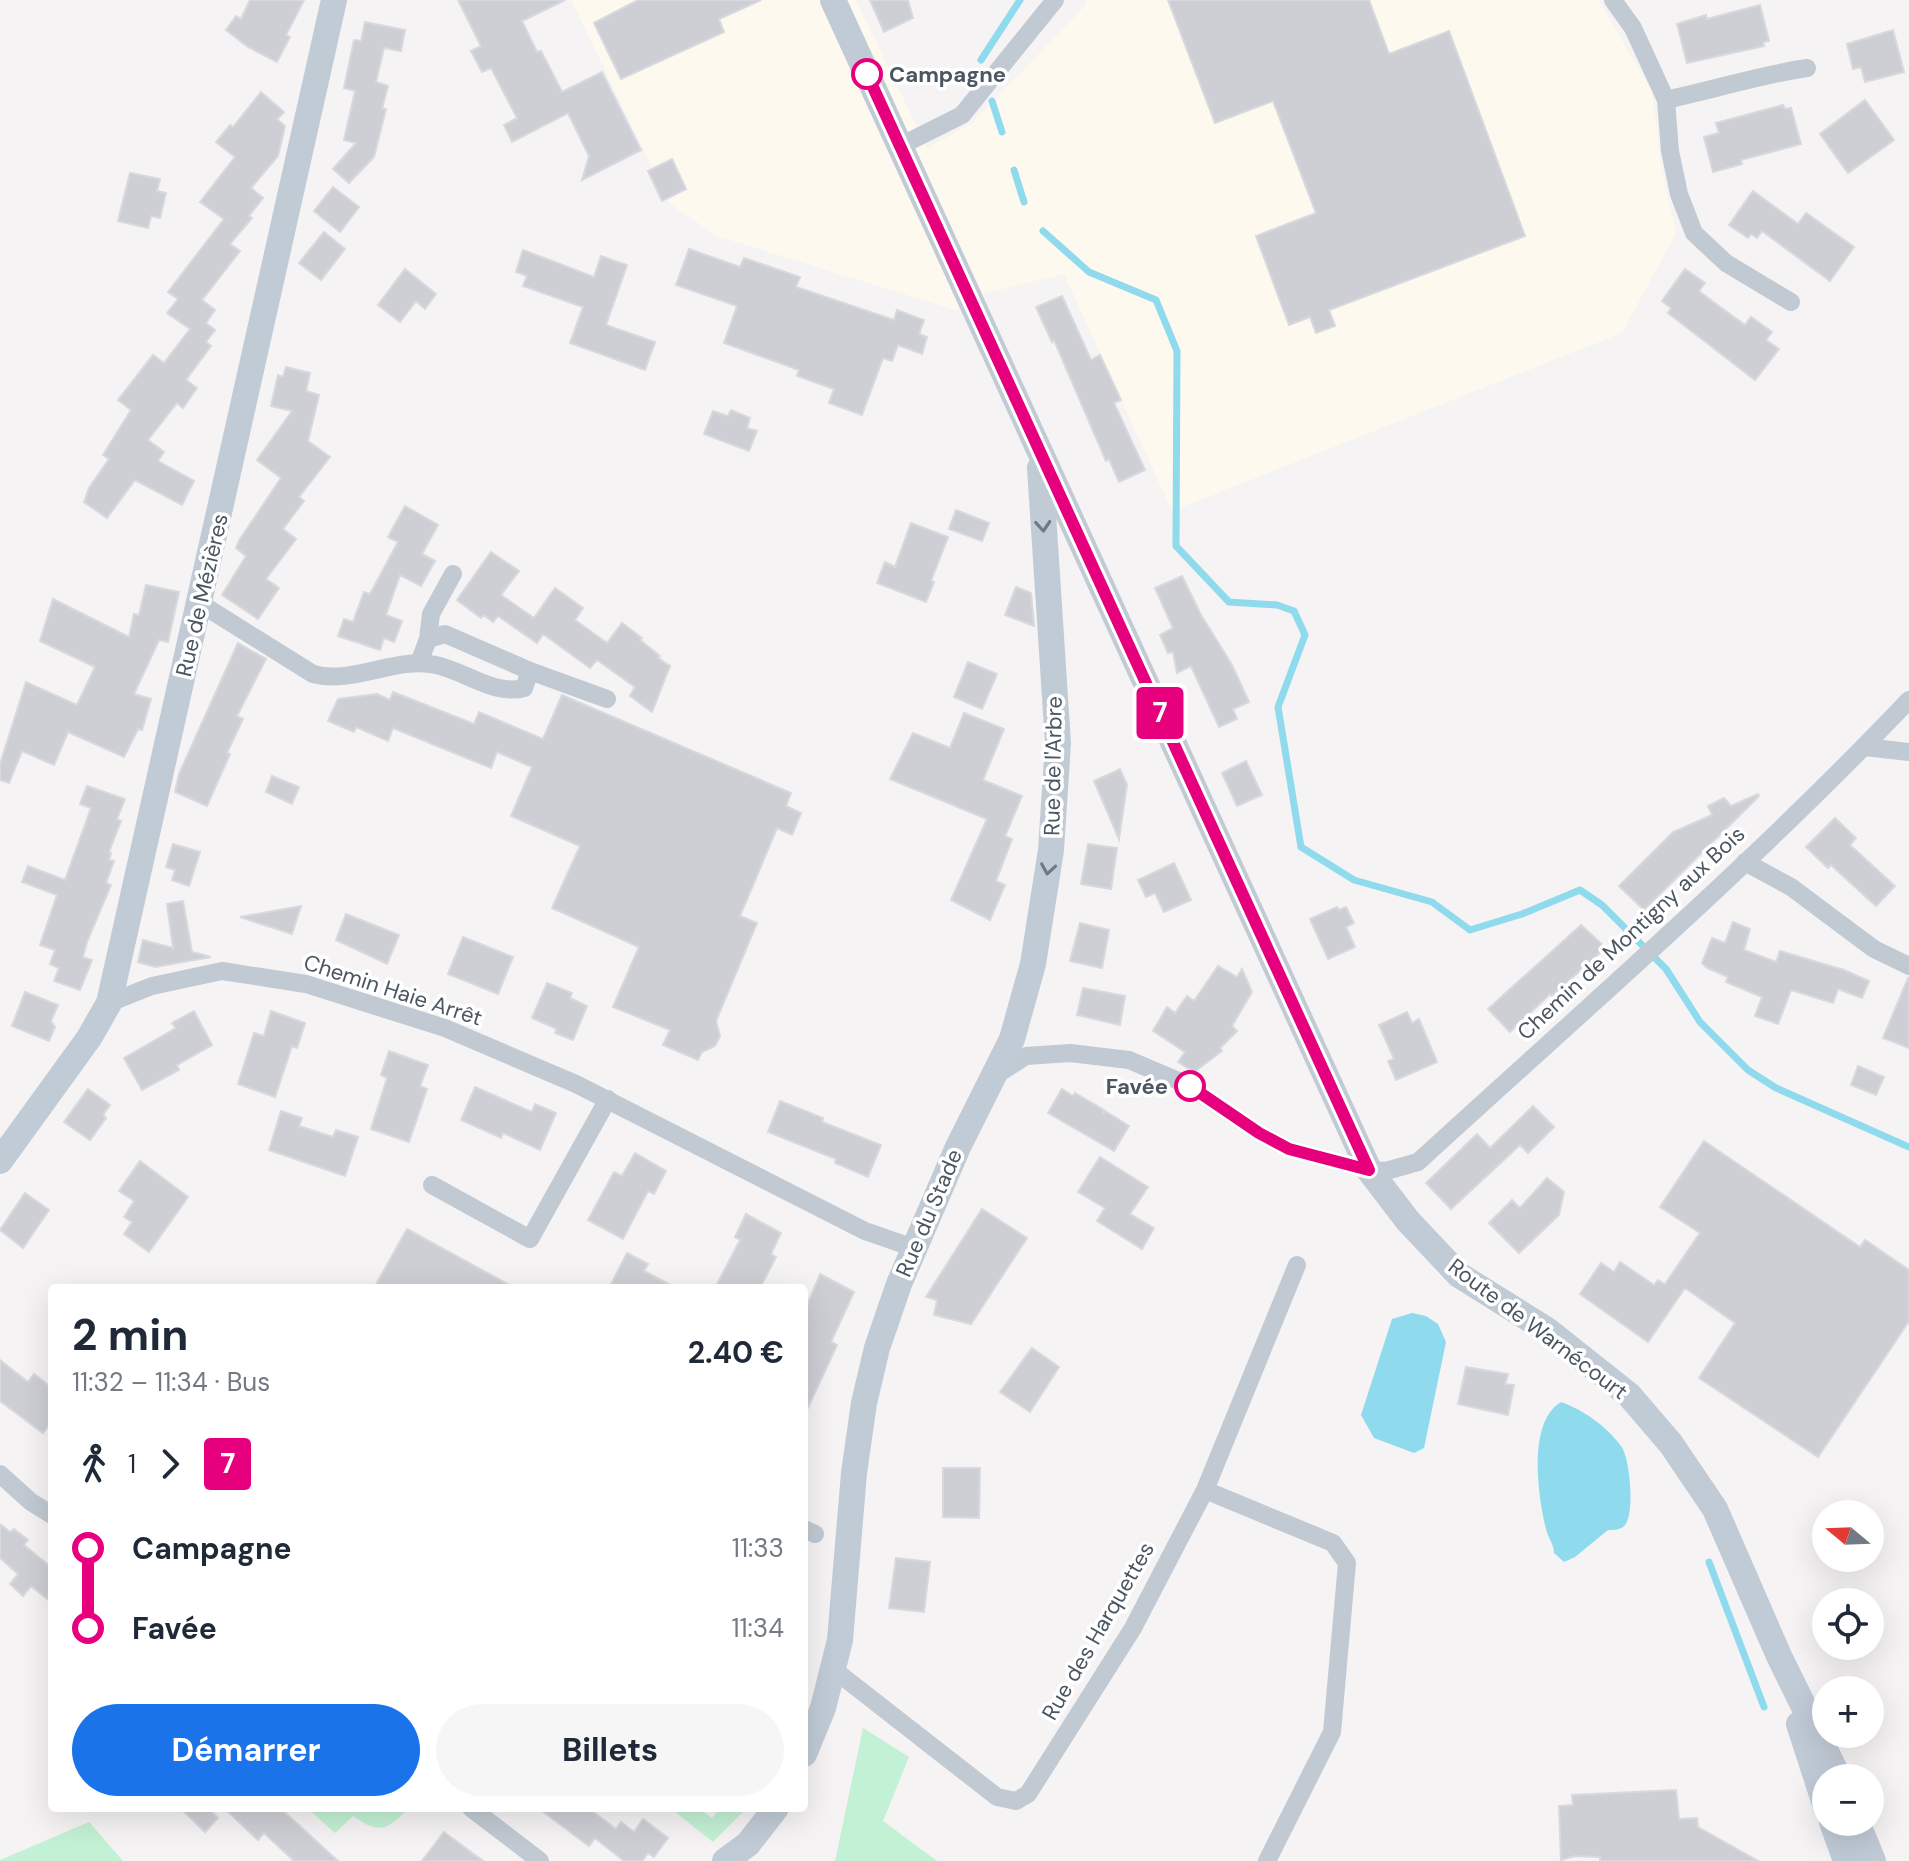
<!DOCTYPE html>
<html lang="fr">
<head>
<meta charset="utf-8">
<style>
  :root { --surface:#fff; --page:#f6f6f7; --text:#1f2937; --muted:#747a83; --accent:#1a73e8 }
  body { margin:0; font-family:"DM Sans",sans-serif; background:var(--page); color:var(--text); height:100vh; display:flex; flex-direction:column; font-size:30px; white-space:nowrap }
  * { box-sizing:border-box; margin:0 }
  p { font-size:26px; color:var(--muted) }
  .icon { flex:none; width:44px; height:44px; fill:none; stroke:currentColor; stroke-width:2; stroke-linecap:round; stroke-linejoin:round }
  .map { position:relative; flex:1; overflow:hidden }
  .side { position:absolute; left:48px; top:1284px; width:760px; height:528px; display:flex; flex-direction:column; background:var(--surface); border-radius:8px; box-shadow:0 8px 32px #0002 }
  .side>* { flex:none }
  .badge { padding:0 16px; border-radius:6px; font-size:28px; line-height:52px }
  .needle { width:52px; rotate:289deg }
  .fabs { position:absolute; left:1812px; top:1500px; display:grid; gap:16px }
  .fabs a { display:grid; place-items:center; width:72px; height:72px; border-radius:50%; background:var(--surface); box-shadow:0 8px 32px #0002; font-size:40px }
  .map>.badge { position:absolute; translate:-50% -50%; box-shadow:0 0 0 4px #fff }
  .legs { display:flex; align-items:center; gap:12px; height:88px; padding:0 24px; font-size:26px }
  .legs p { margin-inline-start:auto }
  .head { display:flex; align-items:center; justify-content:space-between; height:136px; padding:0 24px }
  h1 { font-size:44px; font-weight:700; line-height:60px }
  .primary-button { display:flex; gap:16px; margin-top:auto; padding:16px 24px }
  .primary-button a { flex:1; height:92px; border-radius:48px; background:var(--accent); color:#fff; font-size:32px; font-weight:700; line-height:92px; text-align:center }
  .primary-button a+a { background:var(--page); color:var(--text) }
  ul { padding:0 24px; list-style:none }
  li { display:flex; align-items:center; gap:28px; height:80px; font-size:30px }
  li i { display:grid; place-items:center; width:12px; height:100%; margin:0 10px; background:currentColor }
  li i::after { content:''; width:20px; height:20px; margin:-10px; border:6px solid; border-radius:50%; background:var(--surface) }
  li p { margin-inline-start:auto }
  li:first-child i { background:linear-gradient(#0000 50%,currentColor 0) }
  li:last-child i { background:linear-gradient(currentColor 50%,#0000 0) }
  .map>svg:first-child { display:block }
  .commercial { fill:#fdf9ef }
  .green { fill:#c3f1d5 }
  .water { fill:#90daee }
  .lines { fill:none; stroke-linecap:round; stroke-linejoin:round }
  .stream { stroke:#90daee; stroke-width:7 }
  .building { fill:#cdcfd5; stroke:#d7d9de; stroke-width:2 }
  .street { stroke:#c1cad2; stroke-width:18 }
  .secondary { stroke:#c1cbd6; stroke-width:26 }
  .oneway { stroke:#6e7984 }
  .line-1-casing { stroke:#fff; stroke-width:18 }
  .line-1 { stroke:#e6007e; stroke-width:12 }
  .stop-1-dot { fill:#fff; stroke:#e6007e; stroke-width:4 }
  .labels { text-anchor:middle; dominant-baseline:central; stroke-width:7; stroke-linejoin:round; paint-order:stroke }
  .stop-label { font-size:22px; font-weight:bold; fill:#4a5661; stroke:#fff; text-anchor:start }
  .street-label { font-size:22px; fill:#4a5661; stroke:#fff }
</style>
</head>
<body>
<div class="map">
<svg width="1909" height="1861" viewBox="0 0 1909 1861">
  <rect width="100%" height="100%" fill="#f5f3f3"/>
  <path class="commercial" d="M 571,0 L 856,0 L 927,148 L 972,123 L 1084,7 L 1087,0 L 1598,0 L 1652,91 L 1661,165 L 1676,233 L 1622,333 L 1172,511 L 1064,274 L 982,294 L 955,310 L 717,236 L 670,204 Z"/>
  <path class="green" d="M 863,1728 L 909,1757 L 883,1821 L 937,1861 L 835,1861 Z
    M 307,1808 L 409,1808 C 387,1830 380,1835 353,1816 L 335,1833 Z
    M 670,1808 L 698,1808 L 712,1818 L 720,1808 L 747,1808 L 713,1842 Z
    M 89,1822 L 123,1861 L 0,1861 L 0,1860 Z"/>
  <path class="water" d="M 1412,1313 L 1426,1316 L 1438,1324 L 1446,1342 L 1424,1448 L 1414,1453 L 1374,1438 L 1361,1415 L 1392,1319 Z
    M 1561,1402 C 1584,1410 1607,1427 1621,1446 C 1630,1457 1635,1513 1625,1525 C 1621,1530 1614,1530 1608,1530 L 1575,1557 L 1564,1562 L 1554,1553 C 1554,1544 1548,1538 1546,1529 C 1538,1497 1527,1422 1561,1402 Z"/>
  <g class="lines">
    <path class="stream" d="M 981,60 L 1020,0
      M 992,101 L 1002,132
      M 1014,170 L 1024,202
      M 1043,231 L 1089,272 L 1156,300 L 1177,351 L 1176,546 L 1229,602 L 1277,605 L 1294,611 L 1305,635 L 1278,707 L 1301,847 L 1354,880 L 1432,902 L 1470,930 L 1522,914 L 1580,890 L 1602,905 L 1666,969 L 1700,1022 L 1748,1070 L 1776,1088 L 1909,1147
      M 1709,1562 L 1764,1707"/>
  </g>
  <path class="building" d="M 250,0 L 304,0 L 286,35 L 290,37 L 277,62 L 248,47 L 226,30 L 236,16 L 241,19 Z
    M 458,0 L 565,0 L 522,21 L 537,52 L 541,51 L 562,92 L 602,72 L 641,150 L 582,180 L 589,156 L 568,113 L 512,142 L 504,125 L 517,118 L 491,68 L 482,72 L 471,51 L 481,46 Z
    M 638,0 L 761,0 L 719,19 L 724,32 L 621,79 L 594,23 Z
    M 870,0 L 908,0 L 913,18 L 884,32 Z
    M 1168,0 L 1369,0 L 1389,54 L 1449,31 L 1525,236 L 1329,310 L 1335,326 L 1316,333 L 1310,317 L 1289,325 L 1256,236 L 1316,213 L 1273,101 L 1215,123 Z
    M 1760,5 L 1769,41 L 1763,42 L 1764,46 L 1687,63 L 1677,24 L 1706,15 L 1707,19 Z
    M 365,22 L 405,30 L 401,51 L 384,48 L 376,82 L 388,86 L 382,109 L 386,109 L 374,157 L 349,183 L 333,169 L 356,143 L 344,140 L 355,91 L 344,88 L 354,40 L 361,41 Z
    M 1893,30 L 1904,72 L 1865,82 L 1861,67 L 1853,69 L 1847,44 Z
    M 261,92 L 284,112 L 277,119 L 285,126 L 278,156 L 251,188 L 263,198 L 249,216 L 252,218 L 230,244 L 240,251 L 202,300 L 215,310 L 206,323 L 215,330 L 206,342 L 211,346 L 186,380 L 197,388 L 183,408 L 177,403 L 148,440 L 164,452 L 158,461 L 194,481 L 182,505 L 135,480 L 107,518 L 84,502 L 89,488 L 109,459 L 103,455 L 131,410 L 118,400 L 153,355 L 164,363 L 190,329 L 167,313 L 178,299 L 168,292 L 224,219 L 200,202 L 235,157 L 216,142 L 230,125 L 233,127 Z
    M 1865,100 L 1894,140 L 1848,173 L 1820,134 Z
    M 1783,105 L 1785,109 L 1791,108 L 1801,144 L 1741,160 L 1742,164 L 1713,172 L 1704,137 L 1719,133 L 1716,123 Z
    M 672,159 L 686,189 L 662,201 L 648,171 Z
    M 130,173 L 160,179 L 157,191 L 166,193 L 160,218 L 151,216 L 148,228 L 118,221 Z
    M 333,187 L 359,207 L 340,232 L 314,211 Z
    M 1753,191 L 1798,224 L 1806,213 L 1854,247 L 1830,281 L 1762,231 L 1757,238 L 1751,234 L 1748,238 L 1729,225 Z
    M 324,232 L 345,249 L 321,280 L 299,263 Z
    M 689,249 L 740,267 L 744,258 L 800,277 L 796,287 L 894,320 L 897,310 L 924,320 L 919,334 L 927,337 L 922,354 L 898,345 L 892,361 L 883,358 L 862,415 L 829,403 L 834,389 L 797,376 L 799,370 L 724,343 L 737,306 L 676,285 Z
    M 523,250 L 594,277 L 601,256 L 627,265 L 606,325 L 655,342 L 645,370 L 570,343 L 583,307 L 523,286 L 527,276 L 516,272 Z
    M 405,269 L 436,294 L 425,309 L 416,301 L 400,322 L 378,305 Z
    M 1685,269 L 1705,283 L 1699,291 L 1712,301 L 1745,325 L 1751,317 L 1772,332 L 1766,340 L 1779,349 L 1755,380 L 1668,313 L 1671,308 L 1662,301 Z
    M 1062,296 L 1091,360 L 1100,355 L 1121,400 L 1114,403 L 1145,470 L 1119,482 L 1109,459 L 1106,461 L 1054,340 L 1052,342 L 1036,307 Z
    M 286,367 L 310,373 L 306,391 L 319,395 L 308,441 L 330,457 L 299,497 L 304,501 L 283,529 L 296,539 L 266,579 L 279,588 L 258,619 L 222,595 L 246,556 L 236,548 L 240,539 L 281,478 L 257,460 L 292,411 L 271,406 L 278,375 L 283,377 Z
    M 731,410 L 750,418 L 747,428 L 757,431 L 749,451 L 704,434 L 713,411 L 728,416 Z
    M 405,506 L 438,525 L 422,554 L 435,561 L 421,586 L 400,575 L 386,615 L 402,621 L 394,642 L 384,638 L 380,650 L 338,636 L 344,619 L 353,622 L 364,592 L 370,594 L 398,542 L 388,537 Z
    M 956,510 L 989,523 L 982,541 L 949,529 Z
    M 911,523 L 948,537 L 931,581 L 934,582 L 926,602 L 877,583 L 885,562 L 895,567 Z
    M 491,552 L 519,571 L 501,595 L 534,618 L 555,588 L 583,608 L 575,620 L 607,643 L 622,623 L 642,638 L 640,640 L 660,656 L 658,658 L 670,666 L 652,712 L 630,696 L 635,687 L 597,660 L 590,668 L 543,634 L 537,643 L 498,616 L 493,622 L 484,615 L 481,618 L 457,600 Z
    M 1182,576 L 1201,615 L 1232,665 L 1249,702 L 1233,709 L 1237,719 L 1219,727 L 1191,666 L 1177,673 L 1173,652 L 1168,653 L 1160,635 L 1173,628 L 1155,588 Z
    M 146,585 L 179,592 L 168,642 L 159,640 L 134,694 L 151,699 L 142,730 L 138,729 L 124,757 L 68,732 L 54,765 L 22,751 L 9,783 L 0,780 L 0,764 L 26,682 L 77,705 L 95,667 L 40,641 L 53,599 L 129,637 L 134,614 L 139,615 Z
    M 1016,587 L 1031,593 L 1034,626 L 1005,615 Z
    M 238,643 L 266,659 L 237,716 L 243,719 L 227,753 L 230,754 L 207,806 L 175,792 L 179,774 Z
    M 968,662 L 997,674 L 982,709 L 954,697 Z
    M 393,692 L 474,724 L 479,712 L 543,739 L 562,695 L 791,793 L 786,806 L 801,813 L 792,835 L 777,828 L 740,916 L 757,923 L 716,1021 L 720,1036 L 715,1046 L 702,1052 L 698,1060 L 663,1045 L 670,1030 L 613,1007 L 639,947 L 552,908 L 580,846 L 511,816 L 532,767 L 497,752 L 491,768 L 393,728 L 388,741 L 356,727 L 354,732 L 328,721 L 338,699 L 377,694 L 390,700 Z
    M 964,713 L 1004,729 L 983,780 L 1022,796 L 1005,836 L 1012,839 L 996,881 L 1005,885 L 990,920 L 951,900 L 987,819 L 890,779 L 913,733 L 950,748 Z
    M 1246,761 L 1262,795 L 1237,806 L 1222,773 Z
    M 1120,769 L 1127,785 L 1119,839 L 1094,781 Z
    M 272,776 L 299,787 L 292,804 L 266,792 Z
    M 87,786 L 125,799 L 117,819 L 121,821 L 109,852 L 111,853 L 109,860 L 114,861 L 106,883 L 111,885 L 87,942 L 83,957 L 92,960 L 80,990 L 54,981 L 59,968 L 50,964 L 55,950 L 40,945 L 57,895 L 22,882 L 28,866 L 65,880 L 91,808 L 80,804 Z
    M 1758,794 L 1759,796 L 1644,910 L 1619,886 L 1673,832 L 1712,815 L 1708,806 L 1724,798 L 1731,806 Z
    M 1835,818 L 1856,838 L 1850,845 L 1895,886 L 1876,906 L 1831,865 L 1828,868 L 1806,847 Z
    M 173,844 L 200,852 L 189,886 L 172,880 L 175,870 L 166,867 Z
    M 1088,844 L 1117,848 L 1111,889 L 1081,884 Z
    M 1174,863 L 1191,900 L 1164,912 L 1155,893 L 1146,897 L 1138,880 Z
    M 183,901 L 192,952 L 211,957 L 155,967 L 138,962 L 143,940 L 173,948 L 167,904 Z
    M 301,906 L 292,934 L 240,917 Z
    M 1337,907 L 1339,910 L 1346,907 L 1354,923 L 1346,927 L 1355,947 L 1328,959 L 1310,919 Z
    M 346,914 L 399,935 L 387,964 L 336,940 Z
    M 1733,922 L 1750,929 L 1744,950 L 1776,962 L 1780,951 L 1844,970 L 1869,981 L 1862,998 L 1838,989 L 1833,1003 L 1791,990 L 1778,1024 L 1755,1016 L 1762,997 L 1726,982 L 1728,977 L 1707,968 L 1702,963 L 1712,938 L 1725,943 Z
    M 1080,923 L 1109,930 L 1102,968 L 1070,961 Z
    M 1581,925 L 1605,947 L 1585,969 L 1584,967 L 1552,996 L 1550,994 L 1510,1032 L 1488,1009 Z
    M 463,937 L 513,957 L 498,994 L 448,974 Z
    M 1218,966 L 1237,977 L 1242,969 L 1252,992 L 1232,1026 L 1237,1031 L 1220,1048 L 1222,1051 L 1194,1072 L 1178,1062 L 1185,1052 L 1153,1031 L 1167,1007 L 1175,1013 L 1187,996 L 1194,1001 Z
    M 1908,978 L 1909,978 L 1909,1048 L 1883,1038 Z
    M 547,983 L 572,993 L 570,998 L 587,1006 L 573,1040 L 555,1033 L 557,1029 L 532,1018 Z
    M 1083,988 L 1125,996 L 1120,1025 L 1077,1015 Z
    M 25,992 L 58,1005 L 51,1021 L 55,1027 L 49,1041 L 12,1026 Z
    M 194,1011 L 212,1045 L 177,1065 L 179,1070 L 142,1090 L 124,1058 L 176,1028 L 172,1023 Z
    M 271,1011 L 305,1023 L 297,1048 L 292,1046 L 275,1097 L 238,1084 L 254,1033 L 264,1036 Z
    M 1407,1012 L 1412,1023 L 1419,1019 L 1437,1062 L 1396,1080 L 1388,1061 L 1394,1059 L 1379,1025 Z
    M 389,1051 L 428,1065 L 420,1086 L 427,1089 L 409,1142 L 371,1129 L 387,1078 L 381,1075 Z
    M 1858,1066 L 1884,1077 L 1876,1095 L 1851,1085 Z
    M 475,1087 L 532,1112 L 535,1104 L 556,1113 L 540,1150 L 503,1133 L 501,1138 L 461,1120 Z
    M 88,1089 L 110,1105 L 103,1115 L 106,1118 L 90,1140 L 64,1122 Z
    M 1062,1089 L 1073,1096 L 1075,1093 L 1104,1110 L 1103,1114 L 1105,1111 L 1129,1126 L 1114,1151 L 1048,1113 Z
    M 780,1101 L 823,1118 L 822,1122 L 881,1145 L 868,1177 L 835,1163 L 836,1159 L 768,1132 Z
    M 1533,1106 L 1554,1127 L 1528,1153 L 1520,1145 L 1451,1209 L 1426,1183 L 1477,1134 L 1490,1148 Z
    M 281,1111 L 302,1118 L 299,1126 L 333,1137 L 336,1130 L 358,1137 L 345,1176 L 269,1150 Z
    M 1704,1141 L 1860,1247 L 1865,1240 L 1909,1270 L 1909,1321 L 1818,1457 L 1699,1378 L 1735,1323 L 1685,1288 L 1648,1342 L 1580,1294 L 1601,1263 L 1614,1272 L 1620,1262 L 1654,1285 L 1658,1280 L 1665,1284 L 1700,1233 L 1660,1207 Z
    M 635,1153 L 666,1171 L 654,1194 L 648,1191 L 623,1239 L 588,1220 L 614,1172 L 622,1176 Z
    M 1100,1157 L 1148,1187 L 1130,1214 L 1154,1228 L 1142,1249 L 1097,1221 L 1105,1208 L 1078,1192 Z
    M 140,1161 L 188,1197 L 149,1252 L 124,1234 L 132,1222 L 124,1217 L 134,1201 L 119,1191 Z
    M 1547,1178 L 1564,1192 L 1559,1215 L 1519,1253 L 1489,1223 L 1512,1200 L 1520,1208 Z
    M 25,1193 L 49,1210 L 23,1248 L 0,1230 Z
    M 982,1209 L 1027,1238 L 971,1324 L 934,1315 L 937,1300 L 926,1297 Z
    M 746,1214 L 781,1233 L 771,1254 L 776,1257 L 760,1288 L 715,1288 L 740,1240 L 735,1237 Z
    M 407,1229 L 515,1288 L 374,1288 Z
    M 627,1253 L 648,1264 L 644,1271 L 676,1288 L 609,1288 Z
    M 820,1274 L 854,1292 L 831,1342 L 837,1345 L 804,1416 L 804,1313 Z
    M 1032,1348 L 1059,1367 L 1030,1412 L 1000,1392 Z
    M 0,1360 L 28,1382 L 34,1374 L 52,1388 L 52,1421 L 43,1433 L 0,1401 Z
    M 1466,1367 L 1508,1374 L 1505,1384 L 1514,1385 L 1508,1415 L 1458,1404 Z
    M 943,1468 L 980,1468 L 979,1518 L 943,1517 Z
    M 0,1524 L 10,1532 L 14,1529 L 28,1540 L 24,1545 L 52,1568 L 52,1603 L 31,1586 L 23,1596 L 10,1584 L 18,1574 L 0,1558 Z
    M 896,1558 L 930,1562 L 924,1612 L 889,1608 Z
    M 1676,1790 L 1679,1819 L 1697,1818 L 1698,1827 L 1758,1861 L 1600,1861 L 1600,1857 L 1575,1856 L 1561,1860 L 1559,1806 L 1573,1805 L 1572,1795 Z
    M 180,1808 L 208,1808 L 218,1818 L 205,1832 Z
    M 224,1808 L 280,1808 L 338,1861 L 294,1861 L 264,1833 L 258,1840 Z
    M 538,1808 L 588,1808 L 616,1829 L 621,1822 L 634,1832 L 643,1819 L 668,1838 L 654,1857 L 648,1853 L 642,1861 L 624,1861 L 595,1838 L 589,1846 Z
    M 444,1832 L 483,1861 L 422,1861 Z"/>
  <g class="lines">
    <path class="street" d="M 1613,0 L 1633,28 L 1666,100 L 1670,151 L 1679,194 L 1694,233 L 1726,263 L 1791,302
      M 1666,100 C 1713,90 1759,75 1807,68
      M 900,146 L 962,115 L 1055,0
      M 201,604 L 313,674 C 353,685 395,656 436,665 C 465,671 494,696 524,688 L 530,671
      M 428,639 L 431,614 L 453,574
      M 419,663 L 428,639 L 445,634 L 530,671 L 607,699
      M 1865,747 L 1909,752
      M 1745,862 L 1791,887 L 1874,949 L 1909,966
      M 109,1003 L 152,986 L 222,971 L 306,984 L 445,1028 L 576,1084 L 865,1231 L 914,1248
      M 996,1075 L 1026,1056 L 1070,1053 L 1129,1060 L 1188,1085 L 1259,1133 L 1289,1149 L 1369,1170 L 1386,1171 L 1418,1162 C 1584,1010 1754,863 1909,700
      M 432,1185 L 530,1239 L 608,1099
      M 0,1474 L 31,1502 L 52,1515
      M 1205,1490 L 1333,1543 L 1347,1563 L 1332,1732 L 1267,1861
      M 804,1529 L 815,1534
      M 833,1669 L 997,1797 L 1016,1801 L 1028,1794 L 1133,1628 L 1205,1490 L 1297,1265
      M 471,1808 L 540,1861"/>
    <path class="secondary" d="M 833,0 L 1369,1170 L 1408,1221 L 1459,1275 L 1547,1330 L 1629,1395 L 1671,1444 L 1715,1509 L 1779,1656 L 1839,1778
      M 0,1161 L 89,1038 L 109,1003 L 334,0
      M 1799,1724 L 1826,1807
      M 804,1754 L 823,1708 L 840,1640 L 854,1473 L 864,1403 L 877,1348 L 899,1284 L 958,1147 L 1012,1039 L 1033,964 L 1051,850 L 1058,743 L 1040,468
      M 1832,1822 L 1846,1861
      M 1857,1822 L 1873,1861
      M 725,1861 L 748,1844 L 776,1808"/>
  </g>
  <defs><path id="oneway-chevron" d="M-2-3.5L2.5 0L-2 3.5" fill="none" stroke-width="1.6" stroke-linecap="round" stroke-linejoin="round" transform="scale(2)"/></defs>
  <g class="oneway">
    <use href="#oneway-chevron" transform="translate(1043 526) rotate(86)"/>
    <use href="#oneway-chevron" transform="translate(1048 869) rotate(99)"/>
  </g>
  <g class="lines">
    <g class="line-1-casing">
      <path id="line-1" d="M 867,74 L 1369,1170 L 1289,1149 L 1259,1133 L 1190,1086"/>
    </g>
    <use href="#line-1" class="line-1"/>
  </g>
  <g class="stop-1-dot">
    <circle cx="867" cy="74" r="14"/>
    <circle cx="1190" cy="1086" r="14"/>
  </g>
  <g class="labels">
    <g class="stop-label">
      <text x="889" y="74">Campagne</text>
      <text x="1168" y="1086" text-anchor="end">Favée</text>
    </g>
    <g class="street-label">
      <text transform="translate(202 595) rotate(-77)">Rue de Mézières</text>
      <text transform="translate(1053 766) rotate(-89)">Rue de l'Arbre</text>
      <text transform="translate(1631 933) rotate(-43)">Chemin de Montigny aux Bois</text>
      <text transform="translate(393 990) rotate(18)">Chemin Haie Arrêt</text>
      <text transform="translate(929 1213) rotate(-67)">Rue du Stade</text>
      <text transform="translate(1538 1329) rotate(37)">Route de Warnécourt</text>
      <text transform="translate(1098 1631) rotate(-60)">Rue des Harquettes</text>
    </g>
  </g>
</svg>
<div class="fabs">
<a><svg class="needle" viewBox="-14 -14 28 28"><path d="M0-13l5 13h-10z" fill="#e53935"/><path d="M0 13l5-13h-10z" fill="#747a83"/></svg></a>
<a><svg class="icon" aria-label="locate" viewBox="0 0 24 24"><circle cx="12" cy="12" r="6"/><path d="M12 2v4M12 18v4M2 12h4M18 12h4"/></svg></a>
<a>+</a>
<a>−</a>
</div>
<b class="badge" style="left:1160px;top:713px;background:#e6007e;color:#fff">7</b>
<section class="side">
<div class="head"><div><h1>2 min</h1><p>11:32 – 11:34 · Bus</p></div><b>2.40 €</b></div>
<div class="legs"><svg class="icon" aria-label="walk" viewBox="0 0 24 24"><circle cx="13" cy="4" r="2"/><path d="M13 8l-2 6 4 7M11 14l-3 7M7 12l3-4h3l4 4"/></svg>1<svg class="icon" aria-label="forward" viewBox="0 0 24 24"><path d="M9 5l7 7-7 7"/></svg><b class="badge" style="background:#e6007e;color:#fff">7</b></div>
<ul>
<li><i style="color:#e6007e"></i><b>Campagne</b><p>11:33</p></li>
<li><i style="color:#e6007e"></i><b>Favée</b><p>11:34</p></li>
</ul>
<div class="primary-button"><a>Démarrer</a><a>Billets</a></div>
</section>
</div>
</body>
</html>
